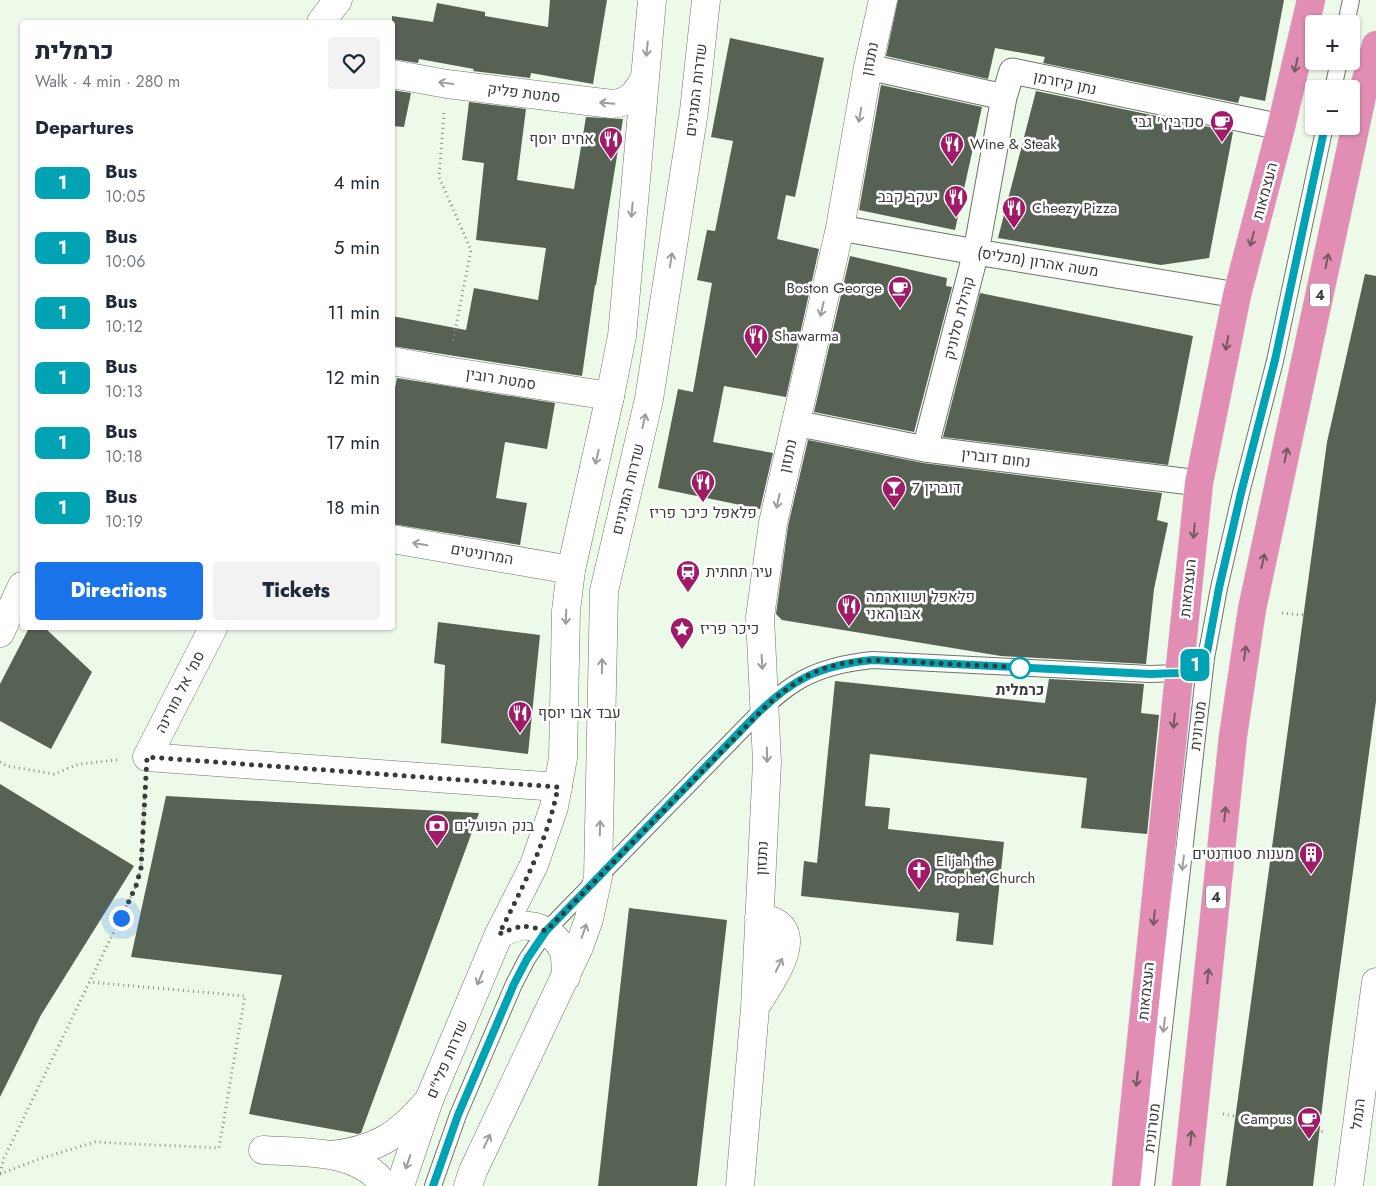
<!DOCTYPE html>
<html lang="en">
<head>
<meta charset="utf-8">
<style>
  :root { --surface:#fff; --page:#f2f2f3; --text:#1f2937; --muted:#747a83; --accent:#1a73e8 }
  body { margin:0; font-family:Jost,Heebo,sans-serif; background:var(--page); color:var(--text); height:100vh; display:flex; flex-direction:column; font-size:19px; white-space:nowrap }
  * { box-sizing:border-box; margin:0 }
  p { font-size:16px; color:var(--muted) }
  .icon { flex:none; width:28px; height:28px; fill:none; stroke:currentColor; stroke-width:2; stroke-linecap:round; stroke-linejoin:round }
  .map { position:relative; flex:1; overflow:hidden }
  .panel { position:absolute; left:20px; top:20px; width:375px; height:610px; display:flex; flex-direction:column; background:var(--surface); border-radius:5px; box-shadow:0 1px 4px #0004 }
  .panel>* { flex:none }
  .badge { padding:0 10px; border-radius:8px; font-size:18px; line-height:32px }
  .controls { position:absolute; left:1305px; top:15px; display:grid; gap:10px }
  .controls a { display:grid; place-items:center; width:55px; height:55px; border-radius:5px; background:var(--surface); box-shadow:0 1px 4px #0004; font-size:25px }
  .you { position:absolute; width:25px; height:25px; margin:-12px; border:4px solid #fff; border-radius:50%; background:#1a73e8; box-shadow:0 0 0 8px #1a73e833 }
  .map>.badge { position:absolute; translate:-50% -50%; box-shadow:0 0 0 2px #fff }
  h2 { padding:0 15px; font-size:19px; line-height:45px }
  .round { display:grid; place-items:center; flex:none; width:52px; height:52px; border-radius:5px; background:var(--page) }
  .summary { display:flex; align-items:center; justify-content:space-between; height:85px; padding:0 15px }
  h1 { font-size:24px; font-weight:800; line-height:38px }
  .primary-button { display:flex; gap:10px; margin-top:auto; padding:10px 15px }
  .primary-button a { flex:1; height:58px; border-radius:5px; background:var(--accent); color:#fff; font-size:20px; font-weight:800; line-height:58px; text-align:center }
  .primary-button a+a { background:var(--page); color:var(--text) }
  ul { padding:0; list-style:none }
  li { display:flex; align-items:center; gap:15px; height:65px; padding:0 15px }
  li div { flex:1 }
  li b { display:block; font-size:19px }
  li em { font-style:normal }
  li .badge { min-width:55px; font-weight:700; text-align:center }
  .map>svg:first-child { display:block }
  .building { fill:#576154 }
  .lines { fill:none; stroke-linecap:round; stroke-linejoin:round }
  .service-casing { stroke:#6b7668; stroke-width:18 }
  .pedestrian-casing { stroke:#6b7668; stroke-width:27 }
  .minor-casing { stroke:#6b7668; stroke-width:29 }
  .tertiary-casing { stroke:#6b7668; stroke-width:29 }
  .trunk-casing { stroke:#dbdcdb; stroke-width:29 }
  .path { stroke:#8a9287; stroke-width:3; stroke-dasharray:1 4; stroke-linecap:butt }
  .service { stroke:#fff; stroke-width:16 }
  .pedestrian { stroke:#fff; stroke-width:25 }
  .minor { stroke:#fff; stroke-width:28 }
  .tertiary { stroke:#fff; stroke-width:28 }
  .trunk { stroke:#e28eb4; stroke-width:28 }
  .oneway { stroke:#9b9e9a }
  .oneway2 { stroke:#735962 }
  .line-casing { stroke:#fff; stroke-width:11 }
  .line { stroke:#00a3b4; stroke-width:8 }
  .walk { stroke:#373c36; stroke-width:5; stroke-dasharray:0 9 }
  .stop-dot { fill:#fff; stroke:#00a3b4; stroke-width:2.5 }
  .labels { text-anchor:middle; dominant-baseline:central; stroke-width:5; stroke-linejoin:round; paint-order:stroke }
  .shield { fill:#fff; stroke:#737672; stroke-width:1 }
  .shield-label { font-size:14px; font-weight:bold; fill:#373c36 }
  .street-label { font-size:15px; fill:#373c36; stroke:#fff }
  .poi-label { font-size:15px; fill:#373c36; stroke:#fff; text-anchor:start }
  .stop-label { font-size:15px; font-weight:bold; fill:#373c36; stroke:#fff }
</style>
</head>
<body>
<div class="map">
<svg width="1376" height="1186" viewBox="0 0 1376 1186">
  <rect width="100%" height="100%" fill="#edf9e9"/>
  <path class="building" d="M 550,0 L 607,0 L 593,84 L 531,73 L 530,78 L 473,71 L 474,69 L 419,59 L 418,63 L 392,59 L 392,16 L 433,22 L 437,3 L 485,12 L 485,16 L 548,27 Z
    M 898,0 L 1284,0 L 1265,101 L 1240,96 L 1238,103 L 1043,63 L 1045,57 L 995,48 L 988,79 L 886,56 Z
    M 730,38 L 824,58 L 795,197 L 786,195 L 777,239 L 819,249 L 786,397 L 724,386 L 713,442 L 773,453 L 760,509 L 658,488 L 678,389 L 693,392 L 712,283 L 697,280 L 707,230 L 715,231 L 733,141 L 711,137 Z
    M 881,85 L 982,107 L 955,230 L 859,210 Z
    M 392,90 L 411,93 L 404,127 L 392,126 Z
    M 1036,91 L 1233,132 L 1209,258 L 1161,265 L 998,238 Z
    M 469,102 L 526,109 L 517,180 L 574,189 L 586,117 L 623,119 L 596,285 L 595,285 L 582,376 L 392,346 L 392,316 L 466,330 L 474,288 L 538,300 L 546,248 L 476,240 L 484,163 L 462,160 Z
    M 850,256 L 947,278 L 946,286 L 952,287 L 914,432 L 814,412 Z
    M 1365,274 L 1376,276 L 1376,701 L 1329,1049 L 1313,1186 L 1226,1186 L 1327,442 Z
    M 980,293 L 1193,336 L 1168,465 L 943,437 Z
    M 397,378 L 555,403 L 547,449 L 505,442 L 496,498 L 527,503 L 520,545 L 392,524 L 392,403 Z
    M 808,440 L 923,463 L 1162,493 L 1157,520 L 1168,523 L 1154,589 L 1146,664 L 1001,656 L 782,620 L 776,614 L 788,526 Z
    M 438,622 L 540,635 L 528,754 L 441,743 L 445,665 L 434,663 Z
    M 29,628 L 45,628 L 92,672 L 51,749 L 0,721 L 0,684 Z
    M 1049,679 L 1144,684 L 1141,713 L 1159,715 L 1147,834 L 1081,828 L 1087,778 L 870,754 L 865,806 L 890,808 L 888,829 L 1004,842 L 993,945 L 956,941 L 959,913 L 801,896 L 804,861 L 817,863 L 835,681 L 1045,703 Z
    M 0,784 L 134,866 L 41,1015 L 0,1097 Z
    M 166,796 L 479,813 L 361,1133 L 358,1134 L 249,1114 L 282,975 L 131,957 Z
    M 629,908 L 727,920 L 697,1186 L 598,1186 Z"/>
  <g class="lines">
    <g class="service-casing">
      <path id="service" d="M 1346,24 L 1351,0
        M 1333,89 L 1339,61
        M 433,1186 L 458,1115 L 514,984 L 527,959 L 546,931 L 745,727 C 787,684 811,666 873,660 L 1150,674 L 1179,673 L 1187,670
        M 1146,1186 L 1206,658 L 1219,588 L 1241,493 L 1275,361 L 1325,126"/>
    </g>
    <g class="pedestrian-casing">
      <path id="pedestrian" d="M 868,67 L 1004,97
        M 840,228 L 976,252 L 1237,295
        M 795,423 L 925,449 L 1199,483
        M 925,449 L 976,252 L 1004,97 L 1012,71 L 1281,127"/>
    </g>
    <g class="minor-casing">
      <path id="minor" d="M 392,74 L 447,84 L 612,104 C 629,103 637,93 644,79
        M 392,361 L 447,371 L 610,396
        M 392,539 L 571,570
        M 213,628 L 147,757 L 558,787
        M 757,1004 C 772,980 813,924 759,918
        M 263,1150 C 303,1153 359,1148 385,1186
        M 333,1155 C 380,1149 399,1134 429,1100
        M 740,1186 L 755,1008 L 767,762 L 760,617 L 773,523 L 840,228 L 868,67 L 883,0
        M 1349,1186 L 1376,982"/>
    </g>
    <g class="tertiary-casing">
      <path id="tertiary" d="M 321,22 L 338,0
        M 0,633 L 22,586
        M 499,934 C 508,930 519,924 529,926 C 544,927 560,939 564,953 C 566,961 566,969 566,977
        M 400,1186 L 429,1100 L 499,934 L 534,865 L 554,807 L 563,758 L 566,611 L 571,570 L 610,396 L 622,336 L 652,0
        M 468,1186 L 473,1171 L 579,947 L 589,919 L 598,877 L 604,591 L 649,399 L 694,111 L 706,0"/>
    </g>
    <g class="trunk-casing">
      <path id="trunk" d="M 1126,1186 L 1199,483 L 1237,295 L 1281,127 L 1311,0
        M 1186,1186 L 1233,736 L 1252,609 L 1364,87 L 1376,45"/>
    </g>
    <path class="path" d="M 444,113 L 439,177 L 471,250 L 453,341
      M 1282,613 L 1304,615
      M 0,762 L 7,766 L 54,774 L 79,764 L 118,760
      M 1223,1114 L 1325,1132
      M 0,1173 L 4,1158 L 136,886 L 141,868 L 145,786
      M 0,1174 L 39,1159 L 95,1142 L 219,1148 L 245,996 L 89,982"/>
    <use href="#service" class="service"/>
    <use href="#pedestrian" class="pedestrian"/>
    <use href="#minor" class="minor"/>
    <use href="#tertiary" class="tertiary"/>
    <use href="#trunk" class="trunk"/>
  </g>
  <defs><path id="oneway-shaft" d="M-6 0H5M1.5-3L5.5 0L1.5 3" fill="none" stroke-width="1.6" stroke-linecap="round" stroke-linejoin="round" transform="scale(1.25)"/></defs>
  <g class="oneway">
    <use href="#oneway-shaft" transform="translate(647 49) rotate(96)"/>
    <use href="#oneway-shaft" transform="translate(446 83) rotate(-172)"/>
    <use href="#oneway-shaft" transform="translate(607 103) rotate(-175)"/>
    <use href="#oneway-shaft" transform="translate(860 115) rotate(100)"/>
    <use href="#oneway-shaft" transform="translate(632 210) rotate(95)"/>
    <use href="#oneway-shaft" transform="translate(671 260) rotate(-81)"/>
    <use href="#oneway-shaft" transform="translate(822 309) rotate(103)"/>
    <use href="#oneway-shaft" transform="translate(644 421) rotate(-77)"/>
    <use href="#oneway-shaft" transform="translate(597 457) rotate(103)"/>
    <use href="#oneway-shaft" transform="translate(778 501) rotate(103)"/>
    <use href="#oneway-shaft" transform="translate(420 544) rotate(-170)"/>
    <use href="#oneway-shaft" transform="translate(566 617) rotate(92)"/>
    <use href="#oneway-shaft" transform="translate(762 662) rotate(87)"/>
    <use href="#oneway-shaft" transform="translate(602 666) rotate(-89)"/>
    <use href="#oneway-shaft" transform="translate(767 755) rotate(89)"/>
    <use href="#oneway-shaft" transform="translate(600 828) rotate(-88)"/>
    <use href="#oneway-shaft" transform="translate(1183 863) rotate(97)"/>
    <use href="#oneway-shaft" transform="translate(584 931) rotate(-71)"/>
    <use href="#oneway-shaft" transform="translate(779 965) rotate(-64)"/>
    <use href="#oneway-shaft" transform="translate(480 978) rotate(113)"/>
    <use href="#oneway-shaft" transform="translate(1164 1025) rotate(97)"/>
    <use href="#oneway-shaft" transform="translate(487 1141) rotate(-65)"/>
    <use href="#oneway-shaft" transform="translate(408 1162) rotate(109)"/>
  </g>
  <g class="oneway2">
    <use href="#oneway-shaft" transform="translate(1296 65) rotate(103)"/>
    <use href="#oneway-shaft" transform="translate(1252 239) rotate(105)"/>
    <use href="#oneway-shaft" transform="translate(1327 261) rotate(-78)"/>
    <use href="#oneway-shaft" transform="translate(1227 343) rotate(101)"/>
    <use href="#oneway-shaft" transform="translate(1286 455) rotate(-78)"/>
    <use href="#oneway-shaft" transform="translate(1194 531) rotate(96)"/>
    <use href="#oneway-shaft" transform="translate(1263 561) rotate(-77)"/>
    <use href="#oneway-shaft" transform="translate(1245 653) rotate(-82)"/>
    <use href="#oneway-shaft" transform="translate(1174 721) rotate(96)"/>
    <use href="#oneway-shaft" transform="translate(1225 814) rotate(-84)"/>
    <use href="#oneway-shaft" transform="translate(1154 918) rotate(96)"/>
    <use href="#oneway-shaft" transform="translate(1208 976) rotate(-84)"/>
    <use href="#oneway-shaft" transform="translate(1137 1079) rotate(96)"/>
    <use href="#oneway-shaft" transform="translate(1191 1138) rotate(-84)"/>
  </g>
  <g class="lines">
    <g class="line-casing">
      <path id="line" d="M 433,1186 L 458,1115 L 514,984 L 527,959 L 546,931 L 755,716 C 792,679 820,665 873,660 L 1150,674 L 1179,673 L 1206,658 L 1219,588 L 1241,493 L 1275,360 L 1325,126"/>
    </g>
    <use href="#line" class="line"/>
    <path class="walk" d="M 121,918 L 136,886 L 141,868 L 147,757 L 558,787 C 548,840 523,886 499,934 C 521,925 524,924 546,931 L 766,706 C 783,691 801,677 823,669 C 858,656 896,661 932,663 C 962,665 991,665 1020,668"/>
  </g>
  <defs>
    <g id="cafe-pin" transform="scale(1.25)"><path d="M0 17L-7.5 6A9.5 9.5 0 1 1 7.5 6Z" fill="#a11a67" stroke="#fff"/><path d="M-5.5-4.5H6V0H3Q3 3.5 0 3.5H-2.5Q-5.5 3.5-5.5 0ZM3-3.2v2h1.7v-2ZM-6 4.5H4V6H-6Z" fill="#fff"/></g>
    <g id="restaurant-pin" transform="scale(1.25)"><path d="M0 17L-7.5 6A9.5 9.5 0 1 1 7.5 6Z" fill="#a11a67" stroke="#fff"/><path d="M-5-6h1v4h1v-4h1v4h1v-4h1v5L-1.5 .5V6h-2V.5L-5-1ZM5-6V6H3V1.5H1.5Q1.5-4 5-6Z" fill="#fff"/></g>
    <g id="bar-pin" transform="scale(1.25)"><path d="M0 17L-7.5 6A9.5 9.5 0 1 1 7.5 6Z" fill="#a11a67" stroke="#fff"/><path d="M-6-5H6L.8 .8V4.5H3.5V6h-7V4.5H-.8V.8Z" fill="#fff"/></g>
    <g id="station-pin" transform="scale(1.25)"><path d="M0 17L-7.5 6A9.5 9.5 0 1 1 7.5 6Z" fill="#a11a67" stroke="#fff"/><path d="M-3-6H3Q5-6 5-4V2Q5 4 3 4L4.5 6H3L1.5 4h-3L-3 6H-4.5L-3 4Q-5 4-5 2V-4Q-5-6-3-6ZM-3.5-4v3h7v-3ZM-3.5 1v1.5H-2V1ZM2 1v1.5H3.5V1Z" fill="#fff"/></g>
    <g id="sight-pin" transform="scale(1.25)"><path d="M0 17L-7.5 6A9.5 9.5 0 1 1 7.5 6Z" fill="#a11a67" stroke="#fff"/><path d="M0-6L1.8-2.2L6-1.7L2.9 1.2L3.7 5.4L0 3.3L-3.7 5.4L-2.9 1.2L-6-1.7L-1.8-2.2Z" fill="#fff"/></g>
    <g id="bank-pin" transform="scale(1.25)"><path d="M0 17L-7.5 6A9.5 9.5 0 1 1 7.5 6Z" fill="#a11a67" stroke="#fff"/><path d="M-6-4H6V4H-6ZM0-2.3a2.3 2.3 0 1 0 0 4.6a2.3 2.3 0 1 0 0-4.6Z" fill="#fff"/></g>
    <g id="building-pin" transform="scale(1.25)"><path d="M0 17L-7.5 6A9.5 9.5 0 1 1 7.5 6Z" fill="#a11a67" stroke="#fff"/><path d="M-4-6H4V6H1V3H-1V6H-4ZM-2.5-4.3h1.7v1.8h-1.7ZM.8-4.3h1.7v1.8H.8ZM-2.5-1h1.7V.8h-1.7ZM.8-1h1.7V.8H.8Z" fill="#fff"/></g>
    <g id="church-pin" transform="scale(1.25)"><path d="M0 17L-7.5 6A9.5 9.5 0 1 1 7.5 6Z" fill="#a11a67" stroke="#fff"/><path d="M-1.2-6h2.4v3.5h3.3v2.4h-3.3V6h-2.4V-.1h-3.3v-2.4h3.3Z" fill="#fff"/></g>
  </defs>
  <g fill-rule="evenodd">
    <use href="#cafe-pin" x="1222" y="122"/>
    <use href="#restaurant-pin" x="611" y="139"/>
    <use href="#restaurant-pin" x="952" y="144"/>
    <use href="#restaurant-pin" x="956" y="197"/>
    <use href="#restaurant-pin" x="1014" y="208"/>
    <use href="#cafe-pin" x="900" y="288"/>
    <use href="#restaurant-pin" x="756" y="336"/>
    <use href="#restaurant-pin" x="703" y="482"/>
    <use href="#bar-pin" x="894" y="488"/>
    <use href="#station-pin" x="688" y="572"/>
    <use href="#restaurant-pin" x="849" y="606"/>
    <use href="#sight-pin" x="682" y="629"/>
    <use href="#restaurant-pin" x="520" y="713"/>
    <use href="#bank-pin" x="437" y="826"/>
    <use href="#building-pin" x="1311" y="854"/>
    <use href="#church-pin" x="919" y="870"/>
    <use href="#cafe-pin" x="1309" y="1119"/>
  </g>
  <circle class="stop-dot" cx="1020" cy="668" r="10"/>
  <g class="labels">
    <g class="shield">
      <rect x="1310" y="283.5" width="20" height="23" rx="4"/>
      <rect x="1206" y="885.5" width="20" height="23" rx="4"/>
    </g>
    <g class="shield-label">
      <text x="1320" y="295">4</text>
      <text x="1216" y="897">4</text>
    </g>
    <g class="street-label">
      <text transform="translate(870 59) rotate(-78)">נתנזון</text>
      <text transform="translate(1065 83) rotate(12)">נתן קיזרמן</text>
      <text transform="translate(696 90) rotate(-83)">שדרות המגינים</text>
      <text transform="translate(524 93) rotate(7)">סמטת פליק</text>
      <text transform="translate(1265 191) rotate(-75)">העצמאות</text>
      <text transform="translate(1038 262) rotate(9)">משה אהרון (מכליס)</text>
      <text transform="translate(959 318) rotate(-76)">קהילת סלוניק</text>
      <text transform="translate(501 379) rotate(9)">סמטת רובין</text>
      <text transform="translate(788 456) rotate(-77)">נתנזון</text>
      <text transform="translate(996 458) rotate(7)">נחום דוברין</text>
      <text transform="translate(628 489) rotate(-76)">שדרות המגינים</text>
      <text transform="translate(482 554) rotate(10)">המרוניטים</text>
      <text transform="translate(1188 588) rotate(-84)">העצמאות</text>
      <text transform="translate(180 692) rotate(-63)">סמ' אל מורינה</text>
      <text transform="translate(1198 726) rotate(-83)">מטרונית</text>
      <text transform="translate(762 858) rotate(-87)">נתנזון</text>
      <text transform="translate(1146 991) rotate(-84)">העצמאות</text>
      <text transform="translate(447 1059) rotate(-67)">שדרות פלי"ם</text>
      <text transform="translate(1358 1114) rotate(-83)">הנמל</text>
      <text transform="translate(1152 1128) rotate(-83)">מטרונית</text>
    </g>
    <g class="poi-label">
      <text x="1204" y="122" text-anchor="end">סנדביץ' גבי</text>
      <text x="594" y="139" text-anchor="end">אחים יוסף</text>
      <text x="970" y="144">Wine &amp; Steak</text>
      <text x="938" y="197" text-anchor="end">יעקב קבב</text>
      <text x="1032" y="208">Cheezy Pizza</text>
      <text x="882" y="288" text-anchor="end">Boston George</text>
      <text x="774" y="336">Shawarma</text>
      <text x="912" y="488">דוברין 7</text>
      <text x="703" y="513" text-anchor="middle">פלאפל כיכר פריז</text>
      <text x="706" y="572">עיר תחתית</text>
      <text x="866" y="597">פלאפל ושווארמה<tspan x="866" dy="17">אבו האני</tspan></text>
      <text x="700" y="629">כיכר פריז</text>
      <text x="538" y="713">עבד אבו יוסף</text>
      <text x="454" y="826">בנק הפועלים</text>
      <text x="1294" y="854" text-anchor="end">מענות סטודנטים</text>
      <text x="936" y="861">Elijah the<tspan x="936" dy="17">Prophet Church</tspan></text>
      <text x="1292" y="1119" text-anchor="end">Campus</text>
    </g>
    <g class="stop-label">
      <text x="1020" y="690">כרמלית</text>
    </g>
  </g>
</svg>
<div class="controls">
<a>+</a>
<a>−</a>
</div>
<div class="you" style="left:121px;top:918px"></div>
<b class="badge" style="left:1195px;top:665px;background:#00a3b4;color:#fff">1</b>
<section class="panel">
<div class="summary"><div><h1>כרמלית</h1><p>Walk · 4 min · 280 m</p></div><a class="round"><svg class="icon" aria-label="heart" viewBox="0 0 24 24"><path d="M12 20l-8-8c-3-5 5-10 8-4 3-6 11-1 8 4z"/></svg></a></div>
<h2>Departures</h2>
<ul>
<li><span class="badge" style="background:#00a3b4;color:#fff">1</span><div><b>Bus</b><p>10:05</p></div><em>4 min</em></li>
<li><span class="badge" style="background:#00a3b4;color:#fff">1</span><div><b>Bus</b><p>10:06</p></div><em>5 min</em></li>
<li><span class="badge" style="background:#00a3b4;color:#fff">1</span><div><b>Bus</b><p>10:12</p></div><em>11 min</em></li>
<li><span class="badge" style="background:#00a3b4;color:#fff">1</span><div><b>Bus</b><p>10:13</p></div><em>12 min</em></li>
<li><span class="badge" style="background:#00a3b4;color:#fff">1</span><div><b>Bus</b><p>10:18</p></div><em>17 min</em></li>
<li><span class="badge" style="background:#00a3b4;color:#fff">1</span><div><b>Bus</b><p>10:19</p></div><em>18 min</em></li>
</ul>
<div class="primary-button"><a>Directions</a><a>Tickets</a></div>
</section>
</div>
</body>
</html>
